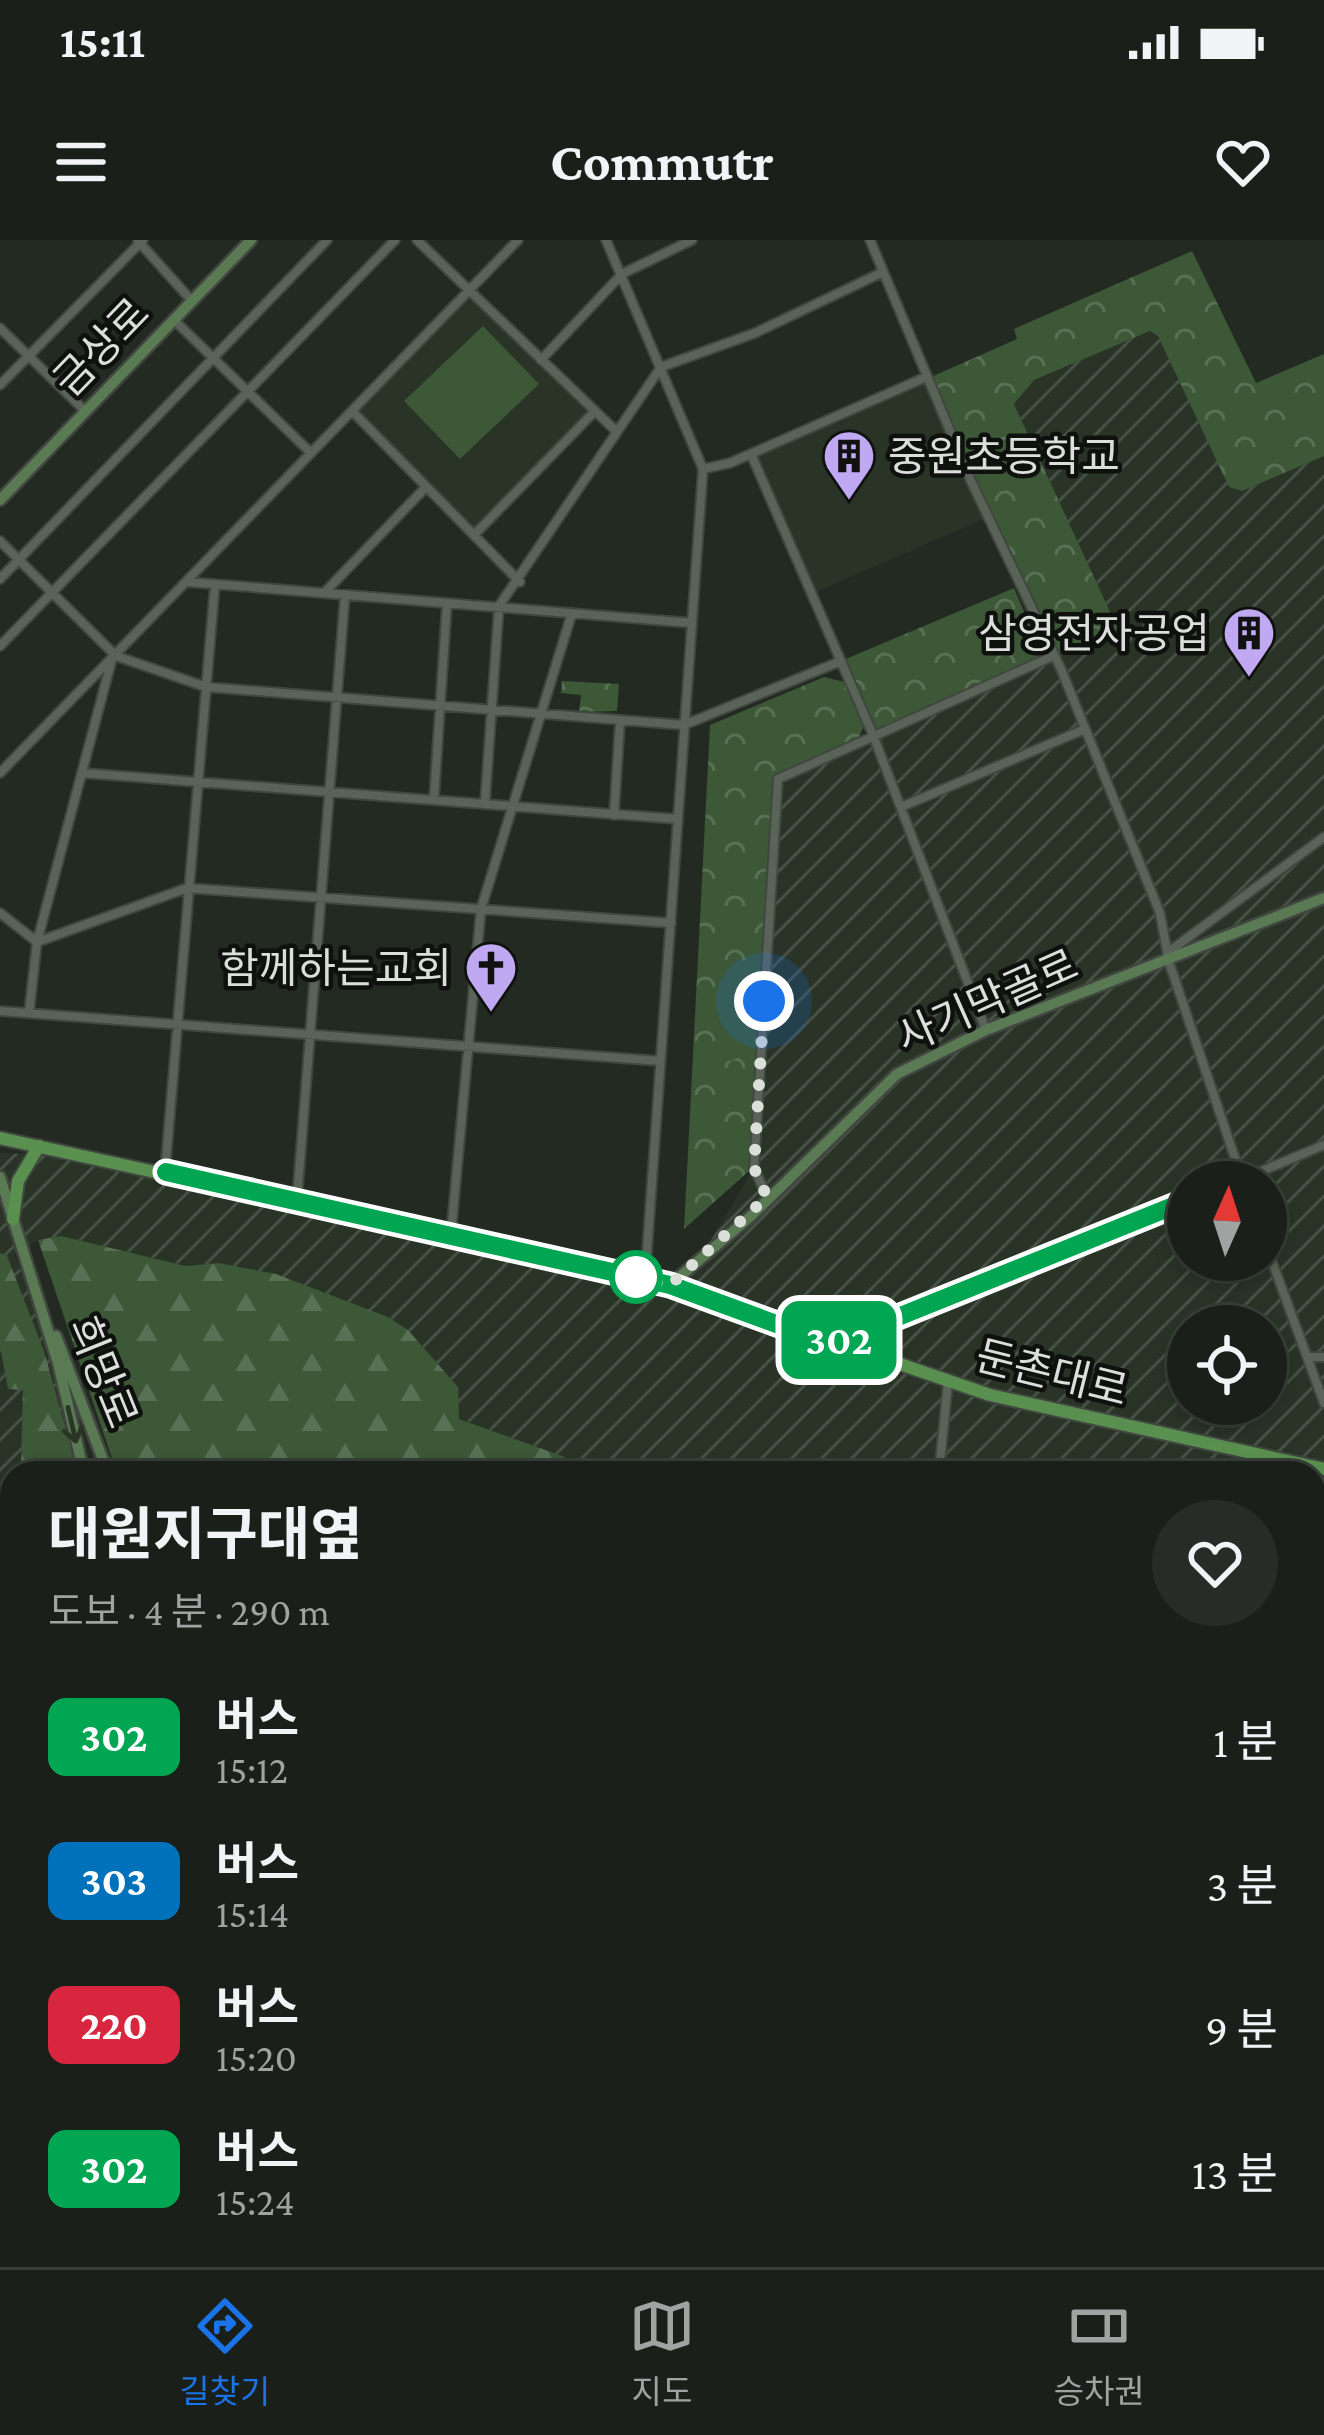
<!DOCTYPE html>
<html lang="ko">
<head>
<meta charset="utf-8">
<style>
  :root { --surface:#1a2019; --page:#272d26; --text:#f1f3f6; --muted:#9fa3a2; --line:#383e38; --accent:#1a73e8 }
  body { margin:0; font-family:"Crimson Pro","Noto Sans KR",serif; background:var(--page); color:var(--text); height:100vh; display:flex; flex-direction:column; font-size:45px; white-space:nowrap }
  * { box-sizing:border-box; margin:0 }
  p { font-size:39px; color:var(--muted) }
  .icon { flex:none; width:66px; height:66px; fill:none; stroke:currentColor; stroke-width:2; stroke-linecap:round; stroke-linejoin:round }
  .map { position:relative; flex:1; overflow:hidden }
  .details { position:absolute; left:0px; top:1221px; width:1326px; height:807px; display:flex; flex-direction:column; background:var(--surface); border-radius:36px 36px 0 0; box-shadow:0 6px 18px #0003,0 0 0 3px var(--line) }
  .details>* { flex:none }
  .badge { padding:0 24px; border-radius:18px; font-size:42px; line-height:78px }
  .needle { width:78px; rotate:3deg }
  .buttons { position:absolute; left:1167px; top:921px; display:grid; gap:24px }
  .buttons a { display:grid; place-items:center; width:120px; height:120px; border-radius:50%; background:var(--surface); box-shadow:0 6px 18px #0003,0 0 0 3px var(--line); font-size:60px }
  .you { position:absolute; width:60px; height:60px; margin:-30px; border:9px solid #fff; border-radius:50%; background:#1a73e8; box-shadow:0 0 0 18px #1a73e833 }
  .map>.badge { position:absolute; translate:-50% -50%; box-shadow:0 0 0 6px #fff }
  .round { display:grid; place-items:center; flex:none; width:126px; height:126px; border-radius:63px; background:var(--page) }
  .overview { display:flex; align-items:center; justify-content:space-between; height:204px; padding:0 48px }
  h1 { font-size:57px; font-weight:700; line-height:90px }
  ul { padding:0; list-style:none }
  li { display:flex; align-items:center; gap:36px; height:144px; padding:0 48px }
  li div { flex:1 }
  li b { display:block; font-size:45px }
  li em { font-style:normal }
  li .badge { min-width:132px; font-weight:700; text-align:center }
  .status { display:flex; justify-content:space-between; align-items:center; height:84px; padding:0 60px; background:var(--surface); direction:ltr }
  .status svg { height:33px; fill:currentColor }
  header { display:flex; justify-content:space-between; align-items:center; height:156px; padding:0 48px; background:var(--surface); font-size:54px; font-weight:700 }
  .tabs { display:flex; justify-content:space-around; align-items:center; height:168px; border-top:3px solid var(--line); background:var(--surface); font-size:33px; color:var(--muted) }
  .tabs a { display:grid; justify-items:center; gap:6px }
  .tabs .active { color:var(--accent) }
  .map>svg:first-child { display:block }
  .built { fill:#293427 }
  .industrial { fill:url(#industrial-furrows); fill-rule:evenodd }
  .forest { fill:url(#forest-firs) }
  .park { fill:url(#park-crowns) }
  .pitch { fill:#3c5837 }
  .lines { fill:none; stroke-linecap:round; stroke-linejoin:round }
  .street-casing { stroke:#414740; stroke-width:12 }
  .secondary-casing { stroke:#414740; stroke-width:15 }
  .primary-casing { stroke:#414740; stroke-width:16 }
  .street { stroke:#5a6358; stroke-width:8 }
  .secondary { stroke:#5a7a54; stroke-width:10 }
  .primary { stroke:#59904f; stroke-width:12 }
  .oneway { stroke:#293626 }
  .line-casing { stroke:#fff; stroke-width:27 }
  .line { stroke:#00a651; stroke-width:18 }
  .walk { stroke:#dadfd9; stroke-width:12; stroke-dasharray:0 21.6 }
  .stop-dot { fill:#fff; stroke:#00a651; stroke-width:6 }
  .labels { text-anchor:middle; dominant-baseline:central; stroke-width:9; stroke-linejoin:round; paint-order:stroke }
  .street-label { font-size:42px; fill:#dadfd9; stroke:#0e110d }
  .poi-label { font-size:42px; fill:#dadfd9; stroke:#0e110d; text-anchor:end }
</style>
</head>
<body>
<div class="status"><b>15:11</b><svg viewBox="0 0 49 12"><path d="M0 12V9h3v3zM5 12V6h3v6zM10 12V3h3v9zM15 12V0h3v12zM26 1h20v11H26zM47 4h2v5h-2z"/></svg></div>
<header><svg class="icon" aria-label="menu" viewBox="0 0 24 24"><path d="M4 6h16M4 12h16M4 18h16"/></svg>Commutr<svg class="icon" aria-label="heart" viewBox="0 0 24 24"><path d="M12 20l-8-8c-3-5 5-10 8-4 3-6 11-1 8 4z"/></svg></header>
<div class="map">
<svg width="1324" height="2027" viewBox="0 0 1324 2027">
  <defs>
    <pattern id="industrial-furrows" width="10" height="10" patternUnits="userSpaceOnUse" patternTransform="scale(3)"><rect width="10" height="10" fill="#293427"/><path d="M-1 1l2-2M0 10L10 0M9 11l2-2" fill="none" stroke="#475146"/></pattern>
    <pattern id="forest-firs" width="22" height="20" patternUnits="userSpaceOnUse" patternTransform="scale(3)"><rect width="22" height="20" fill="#3c5837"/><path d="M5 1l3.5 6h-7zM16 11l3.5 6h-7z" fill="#587053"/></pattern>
    <pattern id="park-crowns" width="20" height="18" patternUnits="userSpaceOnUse" patternTransform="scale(3)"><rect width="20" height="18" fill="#3c5837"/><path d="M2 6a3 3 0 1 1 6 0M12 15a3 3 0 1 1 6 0" fill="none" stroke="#587053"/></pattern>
  </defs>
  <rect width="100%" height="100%" fill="#222a21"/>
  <path class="built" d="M 470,55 L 594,172 L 474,293 L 356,171 Z
    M 922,139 L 986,278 L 816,352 L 755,213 Z"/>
  <path class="industrial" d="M 1150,91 L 1158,95 L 1242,251 L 1324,216 L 1324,1364 L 1314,1367 L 1314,1233 L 577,1233 L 565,1217 L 458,1178 L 458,1147 L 408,1090 L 388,1077 L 276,1034 L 219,1023 L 187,1026 L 61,996 L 38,1000 L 14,1014 L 58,1123 L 85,1233 L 12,1233 L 12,1408 L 0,1408 L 0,913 L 35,914 L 683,1047 L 754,928 L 778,539 L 1118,389 L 1014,164 L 1034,140 ZM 1188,942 L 1266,942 L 1266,1020 L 1188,1020 ZM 1188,1086 L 1266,1086 L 1266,1164 L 1188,1164 Z"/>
  <path class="forest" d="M 61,996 L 186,1026 L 219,1023 L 276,1034 L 388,1077 L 408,1090 L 458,1147 L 459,1179 L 565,1217 L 558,1233 L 493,1227 L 486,1233 L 117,1233 L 38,1000 Z
    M 0,1013 L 7,1016 L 44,1111 L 78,1233 L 31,1233 L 21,1227 L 23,1150 L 8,1149 L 0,1106 Z
    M 1324,1356 L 1324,2027 L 399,2027 L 389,2020 L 1314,2016 L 1314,1366 Z
    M 0,1407 L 12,1408 L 12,1990 L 0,1993 Z
    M 232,2016 L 337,2016 L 342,2027 L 214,2027 Z"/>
  <path class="park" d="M 1192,11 L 1256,143 L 1324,114 L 1324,216 L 1242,251 L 1229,247 L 1158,96 L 1150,91 L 1034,140 L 1014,164 L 1118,389 L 1051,417 L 931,137 L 1017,99 L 1014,89 Z
    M 1014,348 L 1044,419 L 873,495 L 866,481 L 859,497 L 776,538 L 749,931 L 684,989 L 710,485 L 824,437 L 848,443 L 841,421 Z
    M 562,441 L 619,444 L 617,471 L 579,472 L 581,455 L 561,453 Z"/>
  <path class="pitch" d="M 483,86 L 539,144 L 460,219 L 404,161 Z
    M718 778a14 14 0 1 1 28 0a14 14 0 1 1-28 0Z
    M714 807a14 14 0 1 1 28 0a14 14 0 1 1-28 0Z"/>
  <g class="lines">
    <g class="street-casing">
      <path id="street" d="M 417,0 L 616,191
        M 606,0 L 703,229 L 645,1039
        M 870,0 L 971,241 L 1061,429 L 1160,673 L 1169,722 L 1243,942
        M 138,1 L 192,61
        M 174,80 L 311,213
        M 0,88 L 85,171
        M 541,120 L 622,34 L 692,0
        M 0,145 L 143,0
        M 353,172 L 520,342
        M 751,214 L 873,495 L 986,790
        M 703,229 L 730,223 L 926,137
        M 474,295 L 594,172
        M 0,301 L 116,416 L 206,447 L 684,485 L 841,421
        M 0,339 L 327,0
        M 188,342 L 692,383
        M 325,352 L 426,247
        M 0,406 L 395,0
        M 0,533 L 518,0
        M 83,533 L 677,579
        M 434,559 L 447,363
        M 485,562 L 499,366 L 661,127 L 755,93 L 883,32
        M 901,567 L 1085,489
        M 614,575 L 620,481
        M 0,673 L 37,702
        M 37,702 L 187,648 L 671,683
        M 1167,713 L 1324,597
        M 0,771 L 660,821
        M 29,773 L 37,702 L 112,419
        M 165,932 L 215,344
        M 1236,942 L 1324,905
        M 767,957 L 754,928 L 778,539 L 1051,417
        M 297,959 L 345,355
        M 451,994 L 481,669 L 572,373
        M 1266,1005 L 1324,1163
        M 839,1101 L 1188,960
        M 1307,1117 L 1324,1117
        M 939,1233 L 948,1142
        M 1314,1349 L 1324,1340
        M 364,2016 L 367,2027"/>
    </g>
    <g class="secondary-casing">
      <path id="secondary" d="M 0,260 L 251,0
        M 0,937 L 58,1123 L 84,1233
        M 670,1045 L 751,976 L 897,834 L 986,790 L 1324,658
        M 56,1096 L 108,1233
        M 48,2027 L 51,2016
        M 91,2027 L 95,2016"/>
    </g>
    <g class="primary-casing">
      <path id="primary" d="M 0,898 L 670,1045 L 990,1155 L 1324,1229
        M 13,979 L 18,941 L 39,906"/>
    </g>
    <use href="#street" class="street"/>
    <use href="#secondary" class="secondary"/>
    <use href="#primary" class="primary"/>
  </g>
  <defs><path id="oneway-shaft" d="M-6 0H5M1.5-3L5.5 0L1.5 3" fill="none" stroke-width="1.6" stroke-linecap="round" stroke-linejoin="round" transform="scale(3)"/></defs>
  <use class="oneway" href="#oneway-shaft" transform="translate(72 1185) rotate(77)"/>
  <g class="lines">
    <g class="line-casing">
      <path id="line" d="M 166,932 L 670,1045 L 831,1104 L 1188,960"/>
    </g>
    <use href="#line" class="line"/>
    <path class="walk" d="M 636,1037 L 670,1045 L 767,957 L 754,928 L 764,761"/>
  </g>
  <defs>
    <g id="building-pin" transform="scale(2.7)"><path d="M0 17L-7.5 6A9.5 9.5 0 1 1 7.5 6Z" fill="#c0a8f3" stroke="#0e110d"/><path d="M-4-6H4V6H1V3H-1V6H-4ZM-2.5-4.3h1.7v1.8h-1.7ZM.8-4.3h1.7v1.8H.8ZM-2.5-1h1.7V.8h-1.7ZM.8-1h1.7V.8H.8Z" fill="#111"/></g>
    <g id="church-pin" transform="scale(2.7)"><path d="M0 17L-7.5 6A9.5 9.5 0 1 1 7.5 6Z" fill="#c0a8f3" stroke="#0e110d"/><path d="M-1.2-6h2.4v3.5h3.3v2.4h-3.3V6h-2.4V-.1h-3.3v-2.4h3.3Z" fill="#111"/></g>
  </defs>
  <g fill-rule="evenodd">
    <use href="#building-pin" x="849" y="216"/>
    <use href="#building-pin" x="1249" y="393"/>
    <use href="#church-pin" x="491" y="728"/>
  </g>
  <circle class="stop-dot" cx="636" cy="1037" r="24"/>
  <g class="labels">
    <g class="street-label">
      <text transform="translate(101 107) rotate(-46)">금상로</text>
      <text transform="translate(987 761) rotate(-24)">사기막골로</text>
      <text transform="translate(103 1132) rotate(68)">희망로</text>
      <text transform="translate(1052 1133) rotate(14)">둔촌대로</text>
    </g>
    <g class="poi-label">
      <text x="888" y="216" text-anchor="start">중원초등학교</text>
      <text x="1210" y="393">삼영전자공업</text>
      <text x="452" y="728">함께하는교회</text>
    </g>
  </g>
</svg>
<div class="buttons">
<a><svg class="needle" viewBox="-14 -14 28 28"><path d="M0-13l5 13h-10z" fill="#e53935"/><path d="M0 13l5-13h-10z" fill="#9fa3a2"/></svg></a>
<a><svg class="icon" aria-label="locate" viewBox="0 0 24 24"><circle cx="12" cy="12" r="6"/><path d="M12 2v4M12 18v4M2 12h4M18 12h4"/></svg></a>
</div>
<div class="you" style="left:764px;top:761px"></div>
<b class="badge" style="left:839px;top:1100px;background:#00a651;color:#fff">302</b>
<section class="details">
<div class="overview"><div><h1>대원지구대옆</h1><p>도보 · 4 분 · 290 m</p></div><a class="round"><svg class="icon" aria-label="heart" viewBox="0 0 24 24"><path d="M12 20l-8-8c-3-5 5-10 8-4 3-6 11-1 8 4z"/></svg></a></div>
<ul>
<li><span class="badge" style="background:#00a651;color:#fff">302</span><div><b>버스</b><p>15:12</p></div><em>1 분</em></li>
<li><span class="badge" style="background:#0072bc;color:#fff">303</span><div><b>버스</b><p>15:14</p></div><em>3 분</em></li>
<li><span class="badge" style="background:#d7263d;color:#fff">220</span><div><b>버스</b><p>15:20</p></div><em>9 분</em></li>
<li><span class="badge" style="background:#00a651;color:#fff">302</span><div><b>버스</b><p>15:24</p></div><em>13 분</em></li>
</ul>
</section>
</div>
<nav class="tabs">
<a class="active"><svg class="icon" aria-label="directions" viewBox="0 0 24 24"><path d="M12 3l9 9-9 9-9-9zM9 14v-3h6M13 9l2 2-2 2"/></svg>길찾기</a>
<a><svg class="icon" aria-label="map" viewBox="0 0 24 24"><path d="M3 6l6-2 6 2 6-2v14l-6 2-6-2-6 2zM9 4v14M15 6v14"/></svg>지도</a>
<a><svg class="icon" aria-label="tickets" viewBox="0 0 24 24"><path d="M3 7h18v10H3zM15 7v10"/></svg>승차권</a>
</nav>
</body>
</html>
